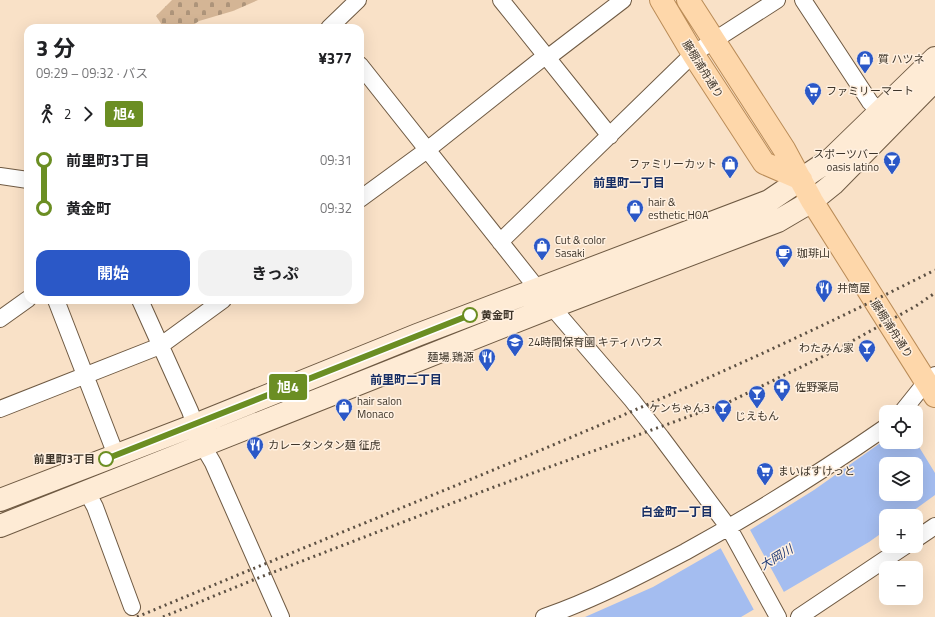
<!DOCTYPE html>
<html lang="ja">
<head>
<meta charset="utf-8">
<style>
  :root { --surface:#fff; --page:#f2f2f2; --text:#202124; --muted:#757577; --accent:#2b58c7 }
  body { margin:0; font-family:"Titillium Web","Noto Sans JP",sans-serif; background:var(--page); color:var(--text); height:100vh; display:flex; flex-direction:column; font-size:15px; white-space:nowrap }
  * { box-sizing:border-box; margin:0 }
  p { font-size:13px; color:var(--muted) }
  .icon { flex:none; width:22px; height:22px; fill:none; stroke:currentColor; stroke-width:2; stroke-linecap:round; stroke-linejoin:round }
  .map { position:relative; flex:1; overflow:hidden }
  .side { position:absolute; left:24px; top:24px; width:340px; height:280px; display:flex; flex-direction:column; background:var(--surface); border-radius:12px; box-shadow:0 4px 16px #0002 }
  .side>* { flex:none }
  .badge { padding:0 8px; border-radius:3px; font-size:14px; line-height:26px }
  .buttons { position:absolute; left:879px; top:405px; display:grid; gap:8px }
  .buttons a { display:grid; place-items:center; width:44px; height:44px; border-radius:8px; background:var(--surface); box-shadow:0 4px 16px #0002; font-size:20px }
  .map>.badge { position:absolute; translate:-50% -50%; box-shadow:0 0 0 2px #fff }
  .legs { display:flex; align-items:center; gap:6px; height:44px; padding:0 12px; font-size:13px }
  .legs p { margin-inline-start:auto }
  .summary { display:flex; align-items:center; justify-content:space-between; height:68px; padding:0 12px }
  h1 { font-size:22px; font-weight:700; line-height:30px }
  .button { display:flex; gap:8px; margin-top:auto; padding:8px 12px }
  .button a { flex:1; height:46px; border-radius:12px; background:var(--accent); color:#fff; font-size:16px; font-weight:700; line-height:46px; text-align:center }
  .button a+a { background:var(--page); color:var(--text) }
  ul { padding:0 12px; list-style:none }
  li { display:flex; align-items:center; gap:14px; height:48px; font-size:15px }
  li i { display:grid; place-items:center; width:6px; height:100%; margin:0 5px; background:currentColor }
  li i::after { content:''; width:10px; height:10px; margin:-5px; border:3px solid; border-radius:50%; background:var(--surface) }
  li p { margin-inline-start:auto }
  li:first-child i { background:linear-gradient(#0000 50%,currentColor 0) }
  li:last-child i { background:linear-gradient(currentColor 50%,#0000 0) }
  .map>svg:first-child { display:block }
  .cemetery { fill:url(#cemetery-stones) }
  .water { fill:#a4bdf0; fill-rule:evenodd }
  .pier { fill:#f9e1c7 }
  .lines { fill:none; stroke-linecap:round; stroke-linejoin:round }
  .minor-casing { stroke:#6f5a43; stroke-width:18 }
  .secondary-casing { stroke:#6f5a43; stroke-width:24 }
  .primary-casing { stroke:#ba8c58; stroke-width:24 }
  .minor { stroke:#fff; stroke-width:16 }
  .secondary { stroke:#feebd5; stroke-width:22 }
  .primary { stroke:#fed7aa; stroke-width:22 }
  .rail { stroke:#5c5043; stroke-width:3; stroke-dasharray:2 4; stroke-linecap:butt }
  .line-1-casing { stroke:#fff; stroke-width:9 }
  .line-1 { stroke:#6b8e23; stroke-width:6 }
  .stop-1-dot { fill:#fff; stroke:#6b8e23; stroke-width:2 }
  .labels { text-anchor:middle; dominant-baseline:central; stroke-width:3; stroke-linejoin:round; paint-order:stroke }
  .poi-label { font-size:11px; fill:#3d3429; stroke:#fff0e0; text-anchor:start }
  .street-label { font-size:11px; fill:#3d3429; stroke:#fff0e0 }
  .stop-label { font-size:11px; font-weight:bold; fill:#3d3429; stroke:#fff0e0; text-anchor:start }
  .neighbourhood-label { font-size:12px; font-weight:bold; fill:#182f65; stroke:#fff0e0 }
  .water-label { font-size:12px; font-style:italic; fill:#213b77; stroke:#fff0e0 }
</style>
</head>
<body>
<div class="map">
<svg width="935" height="617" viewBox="0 0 935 617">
  <defs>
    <pattern id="cemetery-stones" width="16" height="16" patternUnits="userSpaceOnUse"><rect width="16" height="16" fill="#d4b595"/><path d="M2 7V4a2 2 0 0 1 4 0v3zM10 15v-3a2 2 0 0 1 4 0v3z" fill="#ad947a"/></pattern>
  </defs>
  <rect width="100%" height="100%" fill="#f9e1c7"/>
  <path class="cemetery" d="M 172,0 L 258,0 L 233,11 L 199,21 L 189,28 L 164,28 L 156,16 Z"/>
  <path class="water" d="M 935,402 L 935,495 L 906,516 L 886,516 L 886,530 L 869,542 L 741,617 L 585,617 L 653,587 L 721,548 L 814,490 L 886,439 L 886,442 L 916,442 ZM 886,464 L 916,464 L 916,494 L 886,494 Z"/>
  <path class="pier" d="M 935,400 L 935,473 L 916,442 L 916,415 Z
    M 749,528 L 785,594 L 754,610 L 720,547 Z"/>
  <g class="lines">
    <g class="minor-casing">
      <path id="minor" d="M 501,0 L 610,136
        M 803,0 L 870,102 L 879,111
        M 329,28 L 358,0
        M 546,59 L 623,0
        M 360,65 L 552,307 L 632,400 L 661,437 L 729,528 L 778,617
        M 0,176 L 28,180
        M 360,199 L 427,150 L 544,57
        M 500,242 L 693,54 L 777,0
        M 56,300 L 116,455
        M 140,300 L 190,411 L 203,446 L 213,463 L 281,617
        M 0,319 L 28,299
        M 0,409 L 160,346 L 223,300
        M 902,412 L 926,382 L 935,375
        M 87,492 L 95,507 L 132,607
        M 916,539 L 935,526
        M 544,617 C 593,600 639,576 685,552 C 754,514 821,472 886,427
        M 799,617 L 905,546"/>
    </g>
    <g class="secondary-casing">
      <path id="secondary" d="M 0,500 L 195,425 L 417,335 L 769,201 L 831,159 L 935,58
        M 0,526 L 552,307 L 778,221 L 812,201 L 833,184 L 935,80"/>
    </g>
    <g class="primary-casing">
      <path id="primary" d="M 661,0 L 693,54 L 764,163 L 801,179
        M 688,0 L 784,149 L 812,201 L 935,396"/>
    </g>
    <use href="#minor" class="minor"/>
    <use href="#secondary" class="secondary"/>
    <use href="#primary" class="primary"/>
    <path class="rail" d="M 137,617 C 365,521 597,432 821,326 C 859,308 897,289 935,270
      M 163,617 L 253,580 L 494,487 L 729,402 L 834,351 L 916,306 L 935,293"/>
  </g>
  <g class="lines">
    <g class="line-1-casing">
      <path id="line-1" d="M 106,459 L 470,315"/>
    </g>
    <use href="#line-1" class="line-1"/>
  </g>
  <defs>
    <g id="shop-pin" transform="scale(0.9)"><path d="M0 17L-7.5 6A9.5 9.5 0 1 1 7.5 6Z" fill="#2b58c7" stroke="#fff0e0"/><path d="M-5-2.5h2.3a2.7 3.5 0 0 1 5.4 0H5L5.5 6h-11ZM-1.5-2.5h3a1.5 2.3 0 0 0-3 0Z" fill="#fff"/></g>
    <g id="supermarket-pin" transform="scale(0.9)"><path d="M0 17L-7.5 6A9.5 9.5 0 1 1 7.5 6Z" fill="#2b58c7" stroke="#fff0e0"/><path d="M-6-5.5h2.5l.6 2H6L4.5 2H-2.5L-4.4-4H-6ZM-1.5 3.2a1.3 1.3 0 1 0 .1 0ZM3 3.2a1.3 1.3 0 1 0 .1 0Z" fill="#fff"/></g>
    <g id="bar-pin" transform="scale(0.9)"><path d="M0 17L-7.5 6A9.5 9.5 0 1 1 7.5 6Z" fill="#2b58c7" stroke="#fff0e0"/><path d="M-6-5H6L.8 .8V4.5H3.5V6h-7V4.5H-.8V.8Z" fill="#fff"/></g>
    <g id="cafe-pin" transform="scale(0.9)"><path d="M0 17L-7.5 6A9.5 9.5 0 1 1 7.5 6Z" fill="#2b58c7" stroke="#fff0e0"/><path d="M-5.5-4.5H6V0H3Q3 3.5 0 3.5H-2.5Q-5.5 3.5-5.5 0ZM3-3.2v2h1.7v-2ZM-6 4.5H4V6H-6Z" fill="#fff"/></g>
    <g id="restaurant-pin" transform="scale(0.9)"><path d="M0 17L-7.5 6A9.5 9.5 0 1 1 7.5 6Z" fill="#2b58c7" stroke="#fff0e0"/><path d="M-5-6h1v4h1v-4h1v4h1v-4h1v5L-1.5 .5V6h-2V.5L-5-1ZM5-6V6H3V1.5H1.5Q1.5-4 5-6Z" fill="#fff"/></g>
    <g id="school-pin" transform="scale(0.9)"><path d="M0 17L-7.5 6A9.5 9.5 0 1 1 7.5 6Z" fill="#2b58c7" stroke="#fff0e0"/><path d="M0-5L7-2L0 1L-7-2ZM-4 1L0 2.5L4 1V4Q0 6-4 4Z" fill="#fff"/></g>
    <g id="pharmacy-pin" transform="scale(0.9)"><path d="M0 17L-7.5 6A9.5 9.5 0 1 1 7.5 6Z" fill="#2b58c7" stroke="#fff0e0"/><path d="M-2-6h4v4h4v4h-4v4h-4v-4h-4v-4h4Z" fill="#fff"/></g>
  </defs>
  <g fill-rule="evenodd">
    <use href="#shop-pin" x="865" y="59"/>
    <use href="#supermarket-pin" x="813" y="91"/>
    <use href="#bar-pin" x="892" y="160"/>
    <use href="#shop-pin" x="730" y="164"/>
    <use href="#shop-pin" x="635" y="208"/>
    <use href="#shop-pin" x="542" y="246"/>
    <use href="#cafe-pin" x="784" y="253"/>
    <use href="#restaurant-pin" x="824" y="288"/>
    <use href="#school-pin" x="515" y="342"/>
    <use href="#bar-pin" x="867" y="348"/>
    <use href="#restaurant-pin" x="487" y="357"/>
    <use href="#pharmacy-pin" x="782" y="387"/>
    <use href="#bar-pin" x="757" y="394"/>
    <use href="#shop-pin" x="344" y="407"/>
    <use href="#bar-pin" x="723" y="408"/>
    <use href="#restaurant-pin" x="255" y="445"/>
    <use href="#supermarket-pin" x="765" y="471"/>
  </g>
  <g class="stop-1-dot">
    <circle cx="470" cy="315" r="7"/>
    <circle cx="106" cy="459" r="7"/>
  </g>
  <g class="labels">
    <g class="poi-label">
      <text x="878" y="59">質 ハツネ</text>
      <text x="826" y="91">ファミリーマート</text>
      <text x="879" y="154" text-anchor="end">スポーツバー<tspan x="879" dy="13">oasis latino</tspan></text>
      <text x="717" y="164" text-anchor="end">ファミリーカット</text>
      <text x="648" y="202">hair &amp;<tspan x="648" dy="13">esthetic HOA</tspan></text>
      <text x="555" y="240">Cut &amp; color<tspan x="555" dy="13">Sasaki</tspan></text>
      <text x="797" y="253">珈琲山</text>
      <text x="837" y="288">井筒屋</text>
      <text x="528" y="342">24時間保育園 キティハウス</text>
      <text x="854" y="348" text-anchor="end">わたみん家</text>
      <text x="474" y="357" text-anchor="end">麺場 鶏源</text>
      <text x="795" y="387">佐野薬局</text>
      <text x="357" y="401">hair salon<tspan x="357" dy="13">Monaco</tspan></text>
      <text x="710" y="408" text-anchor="end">ケンちゃん3</text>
      <text x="757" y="416" text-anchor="middle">じえもん</text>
      <text x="268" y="445">カレータンタン麺 征虎</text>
      <text x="778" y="471">まいばすけっと</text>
    </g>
    <g class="street-label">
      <text transform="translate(703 69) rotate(58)">藤棚浦舟通り</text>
      <text transform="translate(892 329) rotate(57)">藤棚浦舟通り</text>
    </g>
    <g class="stop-label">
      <text x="481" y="315">黄金町</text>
      <text x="95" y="459" text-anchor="end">前里町3丁目</text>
    </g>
    <g class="neighbourhood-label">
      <text x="629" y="182">前里町一丁目</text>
      <text x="406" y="379">前里町二丁目</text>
      <text x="677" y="511">白金町一丁目</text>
    </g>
    <g class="water-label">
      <text transform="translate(776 557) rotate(-31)">大岡川</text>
    </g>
  </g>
</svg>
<div class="buttons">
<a><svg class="icon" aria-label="locate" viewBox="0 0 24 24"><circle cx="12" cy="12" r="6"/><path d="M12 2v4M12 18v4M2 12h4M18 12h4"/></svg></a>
<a><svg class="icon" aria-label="layers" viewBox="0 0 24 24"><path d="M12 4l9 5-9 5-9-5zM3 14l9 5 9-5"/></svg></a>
<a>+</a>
<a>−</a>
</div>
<b class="badge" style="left:288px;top:387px;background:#6b8e23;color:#fff">旭4</b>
<section class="side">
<div class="summary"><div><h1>3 分</h1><p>09:29 – 09:32 · バス</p></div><b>¥377</b></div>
<div class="legs"><svg class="icon" aria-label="walk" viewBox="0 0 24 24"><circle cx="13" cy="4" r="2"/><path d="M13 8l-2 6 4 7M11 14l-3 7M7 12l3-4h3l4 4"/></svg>2<svg class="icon" aria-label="forward" viewBox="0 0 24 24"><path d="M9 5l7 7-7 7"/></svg><b class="badge" style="background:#6b8e23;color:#fff">旭4</b></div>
<ul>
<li><i style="color:#6b8e23"></i><b>前里町3丁目</b><p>09:31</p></li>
<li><i style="color:#6b8e23"></i><b>黄金町</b><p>09:32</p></li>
</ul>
<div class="button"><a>開始</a><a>きっぷ</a></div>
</section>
</div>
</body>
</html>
